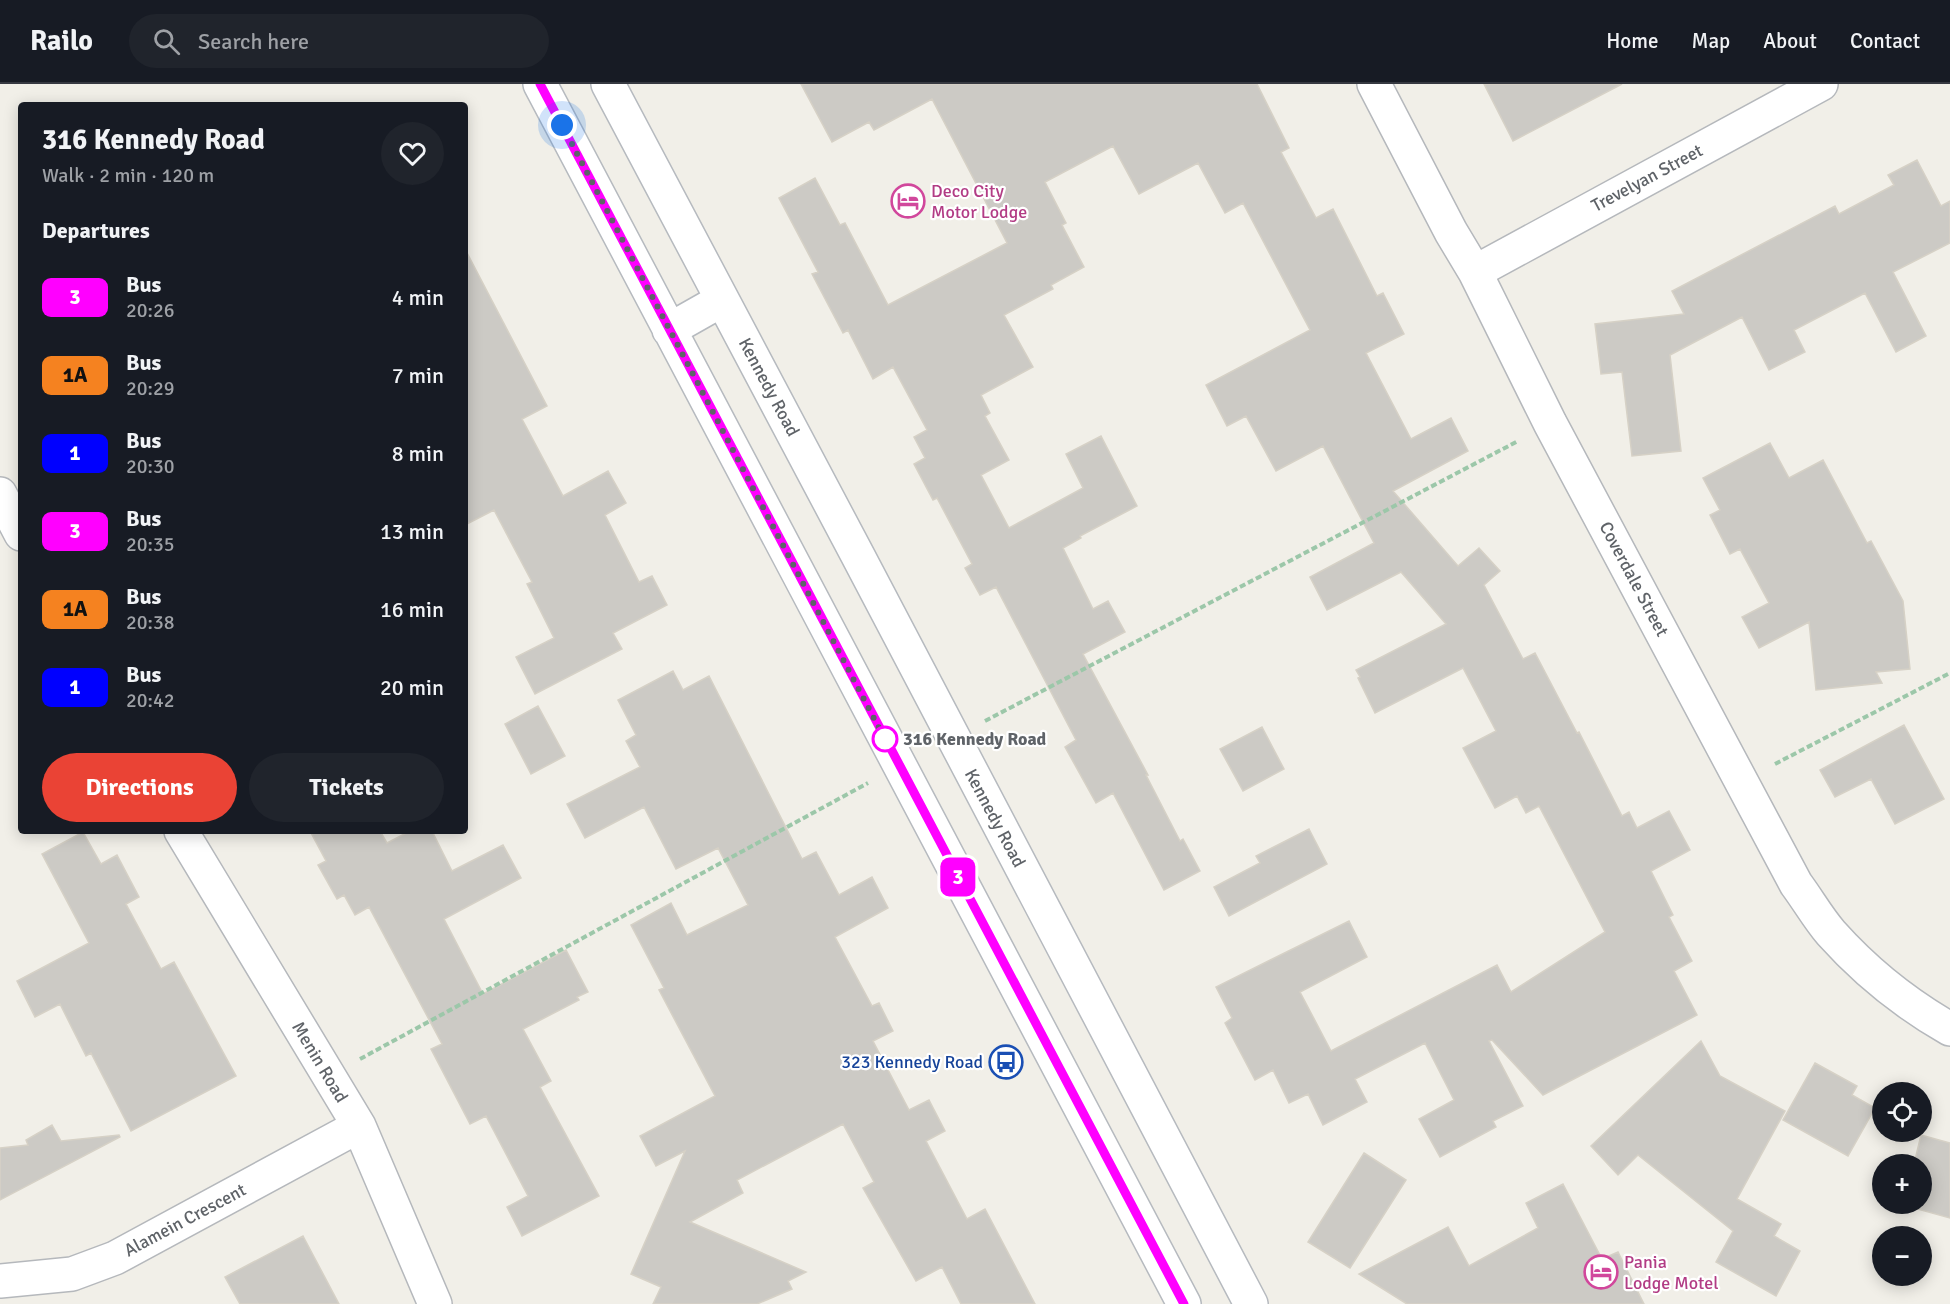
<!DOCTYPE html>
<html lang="en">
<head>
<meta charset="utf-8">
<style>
  :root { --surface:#171b24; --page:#20242c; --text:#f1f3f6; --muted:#9ea1a6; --line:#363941; --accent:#ea4335 }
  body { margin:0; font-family:Signika,sans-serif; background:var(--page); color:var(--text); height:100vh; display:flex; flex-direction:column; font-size:22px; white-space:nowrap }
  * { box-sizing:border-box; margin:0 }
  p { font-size:20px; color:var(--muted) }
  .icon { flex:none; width:33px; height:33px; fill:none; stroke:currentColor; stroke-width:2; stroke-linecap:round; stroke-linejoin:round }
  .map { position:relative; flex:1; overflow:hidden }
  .side { position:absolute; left:18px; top:18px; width:450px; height:732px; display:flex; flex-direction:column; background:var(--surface); border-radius:6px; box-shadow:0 3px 15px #0003 }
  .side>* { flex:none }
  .badge { padding:0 12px; border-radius:9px; font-size:21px; line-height:39px }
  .buttons { position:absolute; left:1872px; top:998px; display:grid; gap:12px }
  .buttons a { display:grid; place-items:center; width:60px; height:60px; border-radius:50%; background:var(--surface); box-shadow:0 3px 15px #0003; font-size:30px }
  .you { position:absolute; width:30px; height:30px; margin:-15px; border:4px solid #fff; border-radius:50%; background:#1a73e8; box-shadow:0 0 0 9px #1a73e833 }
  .map>.badge { position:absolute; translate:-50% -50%; box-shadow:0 0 0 3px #fff }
  h2 { padding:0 24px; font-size:22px; line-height:54px }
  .round { display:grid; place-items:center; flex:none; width:63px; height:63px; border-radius:32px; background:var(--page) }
  .overview { display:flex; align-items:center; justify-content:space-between; height:102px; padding:0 24px }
  h1 { font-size:28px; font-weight:700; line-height:45px }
  .primary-button { display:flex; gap:12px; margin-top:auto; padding:12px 24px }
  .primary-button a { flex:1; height:69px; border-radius:36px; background:var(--accent); color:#fff; font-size:24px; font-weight:700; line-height:69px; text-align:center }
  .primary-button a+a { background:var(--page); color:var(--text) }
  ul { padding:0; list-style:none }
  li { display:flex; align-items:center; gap:18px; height:78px; padding:0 24px }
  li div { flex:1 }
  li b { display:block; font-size:22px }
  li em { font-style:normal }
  li .badge { min-width:66px; font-weight:700; text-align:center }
  header { display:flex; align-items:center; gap:36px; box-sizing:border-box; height:84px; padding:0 30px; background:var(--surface); border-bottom:2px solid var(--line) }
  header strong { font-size:28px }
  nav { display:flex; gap:33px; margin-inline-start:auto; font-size:21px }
  .search { width:420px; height:54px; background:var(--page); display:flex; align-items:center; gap:15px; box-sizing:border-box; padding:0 21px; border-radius:33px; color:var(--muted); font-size:22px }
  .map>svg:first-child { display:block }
  .building { fill:#cccac5; stroke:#d6d1c6; stroke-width:1.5 }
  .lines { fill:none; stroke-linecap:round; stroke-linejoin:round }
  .minor-casing { stroke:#b5b8bc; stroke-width:36 }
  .secondary-casing { stroke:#b6babf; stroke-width:36 }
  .path { stroke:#9cc7a9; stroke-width:4; stroke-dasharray:6 3; stroke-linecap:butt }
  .minor { stroke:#fff; stroke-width:33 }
  .secondary { stroke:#fff; stroke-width:33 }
  .line-casing { stroke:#fff; stroke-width:14 }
  .line { stroke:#f0f; stroke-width:9 }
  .walk { stroke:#5f6368; stroke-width:6; stroke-dasharray:0 10.8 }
  .stop-dot { fill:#fff; stroke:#f0f; stroke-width:3 }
  .labels { text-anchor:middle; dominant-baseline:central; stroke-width:4.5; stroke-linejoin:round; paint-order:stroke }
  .street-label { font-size:18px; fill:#5f6368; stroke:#fff }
  .hotel-label { font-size:18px; fill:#b23c85; stroke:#fff; text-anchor:start }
  .stop-label { font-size:18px; font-weight:bold; fill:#5f6368; stroke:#fff; text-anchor:start }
  .transit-label { font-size:18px; fill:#164399; stroke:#fff; text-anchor:end }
</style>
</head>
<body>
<header>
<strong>Railo</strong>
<div class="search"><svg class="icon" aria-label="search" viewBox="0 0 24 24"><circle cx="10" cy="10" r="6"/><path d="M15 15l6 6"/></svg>Search here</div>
<nav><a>Home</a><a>Map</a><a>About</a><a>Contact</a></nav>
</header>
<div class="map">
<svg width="1950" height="1220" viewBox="0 0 1950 1220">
  <rect width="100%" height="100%" fill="#f1efe8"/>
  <path class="building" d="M 801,0 L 1257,0 L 1289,64 L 1281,68 L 1316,134 L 1333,125 L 1377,212 L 1383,209 L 1404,250 L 1366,269 L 1411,355 L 1451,334 L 1468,367 L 1393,407 L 1458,482 L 1479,464 L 1500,487 L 1484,501 L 1523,575 L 1535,569 L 1577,649 L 1579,648 L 1622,732 L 1629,728 L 1637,744 L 1669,727 L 1690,766 L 1651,787 L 1673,831 L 1669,833 L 1692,877 L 1674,887 L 1697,931 L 1543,1011 L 1492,956 L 1489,957 L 1523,1022 L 1493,1037 L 1496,1043 L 1440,1073 L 1419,1035 L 1454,1016 L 1425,959 L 1355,995 L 1367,1018 L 1323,1041 L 1308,1010 L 1289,1019 L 1273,986 L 1255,996 L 1225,939 L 1232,934 L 1216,903 L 1349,837 L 1367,873 L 1300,908 L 1331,967 L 1497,881 L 1511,908 L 1605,848 L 1539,722 L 1526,729 L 1517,712 L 1495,724 L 1463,664 L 1496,647 L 1463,584 L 1375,629 L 1358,594 L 1360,593 L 1356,586 L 1446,540 L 1401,488 L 1327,526 L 1310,493 L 1374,459 L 1323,362 L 1276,387 L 1246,332 L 1227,342 L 1206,301 L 1310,246 L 1243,119 L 1225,129 L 1198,79 L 1139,110 L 1113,62 L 1045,98 L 1066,139 L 1062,141 L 1084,183 L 1051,201 L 1053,205 L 1004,231 L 1033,283 L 981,311 L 990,329 L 985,332 L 1009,376 L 981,391 L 1009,444 L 1083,404 L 1066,370 L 1101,352 L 1137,422 L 1080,452 L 1081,454 L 1063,464 L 1093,525 L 1108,517 L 1125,548 L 1083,570 L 1148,691 L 1146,691 L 1180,757 L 1183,755 L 1200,787 L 1164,806 L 1113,709 L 1096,719 L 1065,663 L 1076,656 L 996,503 L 980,511 L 965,484 L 972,480 L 937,414 L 933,416 L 914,380 L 925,374 L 914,353 L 927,346 L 893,283 L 873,295 L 848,246 L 843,249 L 812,190 L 818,188 L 779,114 L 815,94 L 840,141 L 845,139 L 888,221 L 1007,159 L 932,15 L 874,46 L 869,38 L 832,58 Z
    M 1484,0 L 1622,0 L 1513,57 Z
    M 1917,76 L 1941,122 L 1950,117 L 1950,159 L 1893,188 L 1926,252 L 1896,268 L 1865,209 L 1794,246 L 1805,268 L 1769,286 L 1742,233 L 1670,271 L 1681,367 L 1632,372 L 1622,288 L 1601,290 L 1595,240 L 1684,230 L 1672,207 L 1835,122 L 1839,130 L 1894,101 L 1888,91 Z
    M 465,165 L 547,322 L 522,335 L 563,412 L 608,387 L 626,419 L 605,431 L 639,498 L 652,492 L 667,521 L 613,549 L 622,565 L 535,610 L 516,573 L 554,554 L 527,500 L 532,498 L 494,426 L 465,441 Z
    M 1770,359 L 1789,394 L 1823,376 L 1867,459 L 1871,457 L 1903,517 L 1910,585 L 1876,588 L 1882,599 L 1816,606 L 1809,538 L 1759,564 L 1742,533 L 1769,519 L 1740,465 L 1730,470 L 1710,431 L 1720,426 L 1703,394 Z
    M 673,587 L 683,606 L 709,592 L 802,775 L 816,768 L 839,811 L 872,793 L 888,824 L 835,853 L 872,922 L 879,919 L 893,947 L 873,957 L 909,1026 L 929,1016 L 945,1047 L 926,1057 L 967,1135 L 985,1125 L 1035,1220 L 961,1220 L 942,1183 L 916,1197 L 863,1104 L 874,1098 L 843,1040 L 737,1096 L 743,1109 L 690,1138 L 806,1188 L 788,1197 L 792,1205 L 757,1220 L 653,1220 L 661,1203 L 631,1190 L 685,1067 L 656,1082 L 640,1052 L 715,1012 L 659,906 L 664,904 L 631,841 L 671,819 L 687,851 L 748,821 L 718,764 L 676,785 L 644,723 L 585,754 L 567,720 L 640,683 L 626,657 L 636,651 L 618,616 Z
    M 538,622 L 565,672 L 531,690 L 505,640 Z
    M 1904,641 L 1944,715 L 1895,740 L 1871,695 L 1835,713 L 1820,686 Z
    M 1262,643 L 1284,685 L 1243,707 L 1220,665 Z
    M 1309,745 L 1327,780 L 1229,832 L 1214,803 L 1260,779 L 1256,772 Z
    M 310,747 L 380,747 L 387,759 L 410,747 L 432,747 L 452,787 L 503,761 L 521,794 L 444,835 L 483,910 L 566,866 L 588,908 L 577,913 L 579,916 L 523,945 L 551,997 L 540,1003 L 599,1112 L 522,1152 L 507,1123 L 528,1112 L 486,1032 L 470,1040 L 431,965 L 442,960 L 369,823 L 355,831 L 344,811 L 337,815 L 318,781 L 326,777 Z
    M 83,748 L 101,780 L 117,771 L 139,813 L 126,820 L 161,885 L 174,878 L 236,992 L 131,1047 L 91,969 L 86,972 L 60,920 L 35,933 L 17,897 L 89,859 L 42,770 Z
    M 1701,957 L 1720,992 L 1785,1027 L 1737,1115 L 1781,1140 L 1774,1152 L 1800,1167 L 1776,1212 L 1716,1178 L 1733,1147 L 1638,1071 L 1618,1091 L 1591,1062 Z
    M 1815,979 L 1857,1002 L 1852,1011 L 1875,1024 L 1848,1072 L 1783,1036 Z
    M 52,1041 L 61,1057 L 119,1051 L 120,1053 L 0,1116 L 0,1064 L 28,1061 L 26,1056 Z
    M 1921,1051 L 1950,1059 L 1950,1134 L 1903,1121 L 1903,1119 L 1922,1119 L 1922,1080 L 1914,1080 Z
    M 1364,1069 L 1406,1096 L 1350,1184 L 1308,1158 Z
    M 1563,1100 L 1602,1175 L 1618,1168 L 1644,1220 L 1407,1220 L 1359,1190 L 1448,1143 L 1469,1182 L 1538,1144 L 1526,1119 Z
    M 303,1152 L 339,1220 L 240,1220 L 225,1193 Z"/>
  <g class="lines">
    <g class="minor-casing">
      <path id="minor" d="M 1374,0 L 1451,148 L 1475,188 L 1550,339 L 1796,800 C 1808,816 1818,834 1831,849 C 1865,887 1906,920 1950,945
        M 1475,188 L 1821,0
        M 0,410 L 21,450
        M 181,747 L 359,1042 L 435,1220
        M 0,1197 L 72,1190 L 115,1174 L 359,1042"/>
    </g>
    <g class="secondary-casing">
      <path id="secondary" d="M 540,0 L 1184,1220
        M 608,0 L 857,470 L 1251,1220
        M 669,246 L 722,216"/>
    </g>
    <path class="path" d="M 985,637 L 1518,357
      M 1775,680 L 1950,589
      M 360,975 L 868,699"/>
    <use href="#minor" class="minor"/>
    <use href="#secondary" class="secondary"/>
  </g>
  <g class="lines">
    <g class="line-casing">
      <path id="line" d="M 540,0 L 1184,1220"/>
    </g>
    <use href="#line" class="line"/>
    <path class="walk" d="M 562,41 L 888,661 L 885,655"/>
  </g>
  <defs>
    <g id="hotel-ring" transform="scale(1.725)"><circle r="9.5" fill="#fff" stroke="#d1479c" stroke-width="1.5"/><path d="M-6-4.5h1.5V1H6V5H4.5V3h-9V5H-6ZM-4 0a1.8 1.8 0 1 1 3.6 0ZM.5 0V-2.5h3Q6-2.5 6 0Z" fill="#d1479c"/></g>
    <g id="bus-ring" transform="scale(1.725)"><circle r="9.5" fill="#fff" stroke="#1a4fb4" stroke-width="1.5"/><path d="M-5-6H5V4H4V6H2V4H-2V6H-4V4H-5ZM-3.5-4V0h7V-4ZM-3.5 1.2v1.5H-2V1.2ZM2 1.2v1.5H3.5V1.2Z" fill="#1a4fb4"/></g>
  </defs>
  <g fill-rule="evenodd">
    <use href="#hotel-ring" x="908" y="117"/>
    <use href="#bus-ring" x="1006" y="978"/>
    <use href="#hotel-ring" x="1601" y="1188"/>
  </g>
  <circle class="stop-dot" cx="885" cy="655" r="12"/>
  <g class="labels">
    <g class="street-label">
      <text transform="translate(1647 94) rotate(-28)">Trevelyan Street</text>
      <text transform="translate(769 303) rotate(62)">Kennedy Road</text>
      <text transform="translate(1634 495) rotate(62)">Coverdale Street</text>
      <text transform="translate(995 734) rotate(62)">Kennedy Road</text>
      <text transform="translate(320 978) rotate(59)">Menin Road</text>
      <text transform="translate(185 1136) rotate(-28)">Alamein Crescent</text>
    </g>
    <g class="hotel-label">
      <text x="931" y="107">Deco City<tspan x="931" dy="21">Motor Lodge</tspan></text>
      <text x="1624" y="1178">Pania<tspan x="1624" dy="21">Lodge Motel</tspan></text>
    </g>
    <g class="stop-label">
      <text x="903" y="655">316 Kennedy Road</text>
    </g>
    <g class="transit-label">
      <text x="983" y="978">323 Kennedy Road</text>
    </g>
  </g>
</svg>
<div class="buttons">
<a><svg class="icon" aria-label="locate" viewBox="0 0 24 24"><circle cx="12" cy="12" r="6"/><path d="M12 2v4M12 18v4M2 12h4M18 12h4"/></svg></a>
<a>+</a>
<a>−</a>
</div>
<div class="you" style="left:562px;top:41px"></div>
<b class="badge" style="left:958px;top:793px;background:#f0f;color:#fff">3</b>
<section class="side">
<div class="overview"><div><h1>316 Kennedy Road</h1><p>Walk · 2 min · 120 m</p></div><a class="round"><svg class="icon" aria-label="heart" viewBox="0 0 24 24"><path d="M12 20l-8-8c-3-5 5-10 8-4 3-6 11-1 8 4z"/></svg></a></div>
<h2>Departures</h2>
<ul>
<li><span class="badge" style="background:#f0f;color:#fff">3</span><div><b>Bus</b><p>20:26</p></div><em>4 min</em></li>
<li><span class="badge" style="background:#f58220;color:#111">1A</span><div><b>Bus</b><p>20:29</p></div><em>7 min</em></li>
<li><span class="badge" style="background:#00f;color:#fff">1</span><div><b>Bus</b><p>20:30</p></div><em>8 min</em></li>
<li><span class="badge" style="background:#f0f;color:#fff">3</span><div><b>Bus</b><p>20:35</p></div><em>13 min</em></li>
<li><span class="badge" style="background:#f58220;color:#111">1A</span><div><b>Bus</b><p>20:38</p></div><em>16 min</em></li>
<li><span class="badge" style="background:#00f;color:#fff">1</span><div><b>Bus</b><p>20:42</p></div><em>20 min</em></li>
</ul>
<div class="primary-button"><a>Directions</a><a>Tickets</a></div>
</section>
</div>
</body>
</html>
